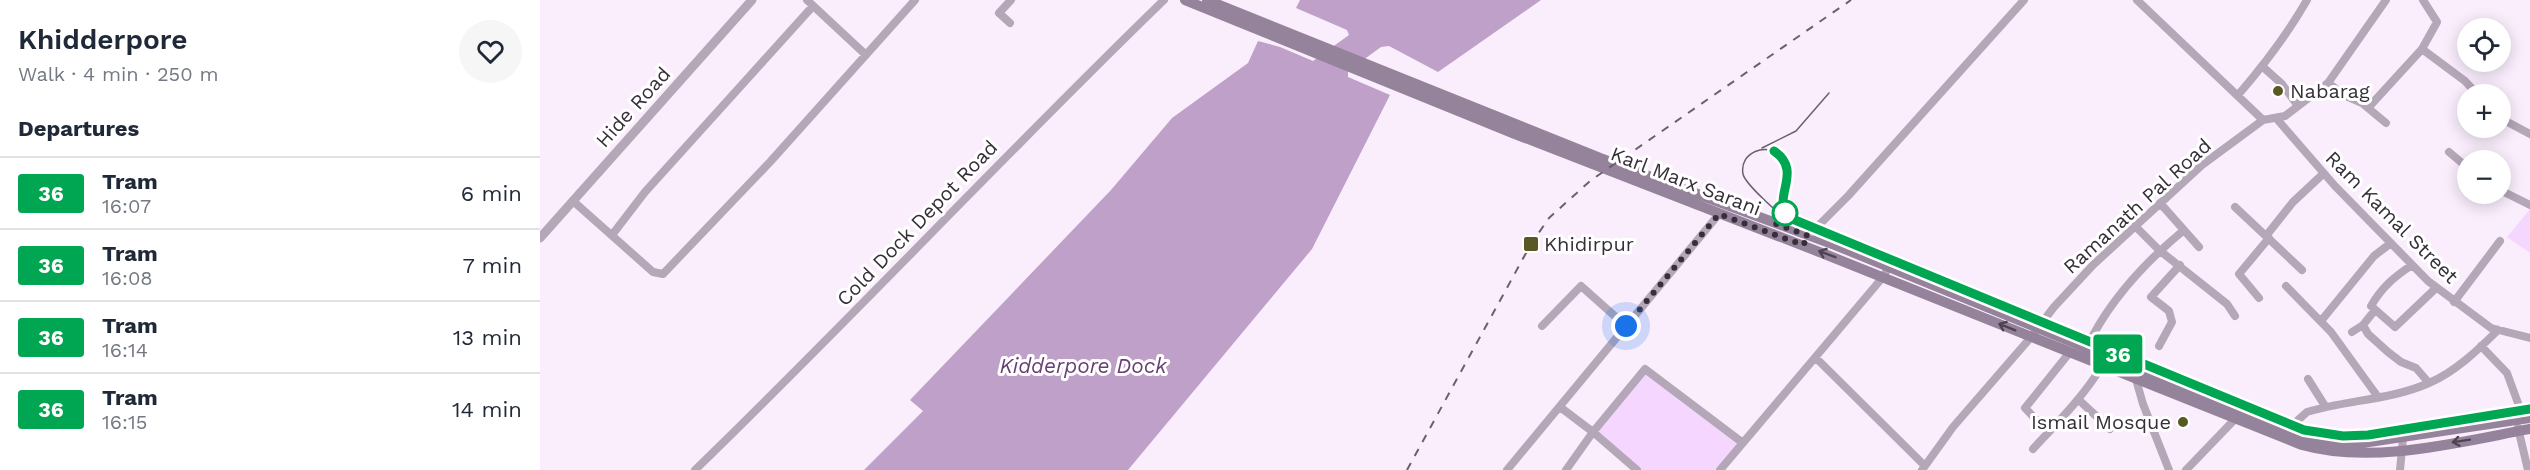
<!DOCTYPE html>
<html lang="en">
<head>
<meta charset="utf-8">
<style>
  :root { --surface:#fff; --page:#f6f6f7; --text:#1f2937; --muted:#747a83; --line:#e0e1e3 }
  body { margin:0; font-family:"Work Sans",sans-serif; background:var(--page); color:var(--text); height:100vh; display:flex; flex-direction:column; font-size:22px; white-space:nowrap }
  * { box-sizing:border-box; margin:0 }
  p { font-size:20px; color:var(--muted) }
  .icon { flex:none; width:33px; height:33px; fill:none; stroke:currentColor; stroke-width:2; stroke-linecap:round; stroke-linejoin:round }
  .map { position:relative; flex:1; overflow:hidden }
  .sheet { display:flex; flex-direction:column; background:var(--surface); width:540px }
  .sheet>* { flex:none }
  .badge { padding:0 12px; border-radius:4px; font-size:21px; line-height:39px }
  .buttons { position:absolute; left:1917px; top:18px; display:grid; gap:12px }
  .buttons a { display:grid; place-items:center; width:54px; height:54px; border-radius:50%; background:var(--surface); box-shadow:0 3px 15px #0003; font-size:30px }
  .you { position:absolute; width:30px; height:30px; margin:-15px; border:4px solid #fff; border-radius:50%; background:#1a73e8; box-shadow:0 0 0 9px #1a73e833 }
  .map>.badge { position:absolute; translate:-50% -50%; box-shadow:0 0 0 3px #fff }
  h2 { padding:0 18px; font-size:22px; line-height:54px }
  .round { display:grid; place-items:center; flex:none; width:63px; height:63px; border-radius:32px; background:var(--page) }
  .headline { display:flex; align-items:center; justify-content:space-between; height:102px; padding:0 18px }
  h1 { font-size:28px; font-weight:600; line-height:45px }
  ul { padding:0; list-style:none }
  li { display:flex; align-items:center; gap:18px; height:72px; padding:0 18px; border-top:2px solid var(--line) }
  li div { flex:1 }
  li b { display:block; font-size:22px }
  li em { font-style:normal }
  li .badge { min-width:66px; font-weight:700; text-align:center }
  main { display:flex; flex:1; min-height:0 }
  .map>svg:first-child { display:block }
  .green { fill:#f5d6ff }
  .water { fill:#bfa0c8 }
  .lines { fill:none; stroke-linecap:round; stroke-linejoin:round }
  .minor { stroke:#b4a7b8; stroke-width:8 }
  .tertiary { stroke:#b4a7b8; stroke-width:9 }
  .secondary { stroke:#95829b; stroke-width:10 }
  .tram { stroke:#6a616d; stroke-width:1.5 }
  .rail { stroke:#6a616d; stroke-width:2; stroke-dasharray:8 8; stroke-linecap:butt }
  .minor-bridge { stroke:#b4a7b8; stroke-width:8 }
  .oneway { stroke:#4e4452 }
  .line-casing { stroke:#fff; stroke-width:14 }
  .line { stroke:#00a651; stroke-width:9 }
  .walk { stroke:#362f39; stroke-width:6; stroke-dasharray:0 10.8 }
  .poi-dot { fill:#595825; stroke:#fff; stroke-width:2 }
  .stop-dot { fill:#fff; stroke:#00a651; stroke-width:3 }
  .labels { text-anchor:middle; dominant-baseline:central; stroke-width:6; stroke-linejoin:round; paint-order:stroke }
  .poi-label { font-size:20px; fill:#362f39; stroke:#fff; text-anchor:start }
  .street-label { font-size:20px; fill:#362f39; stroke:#fff }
  .water-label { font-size:21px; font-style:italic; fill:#673f73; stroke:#fff }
</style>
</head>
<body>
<main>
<section class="sheet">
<div class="headline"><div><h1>Khidderpore</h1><p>Walk · 4 min · 250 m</p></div><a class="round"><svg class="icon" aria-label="heart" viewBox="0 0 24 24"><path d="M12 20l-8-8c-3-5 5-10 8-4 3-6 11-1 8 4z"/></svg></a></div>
<h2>Departures</h2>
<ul>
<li><span class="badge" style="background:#00a651;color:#fff">36</span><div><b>Tram</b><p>16:07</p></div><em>6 min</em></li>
<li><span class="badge" style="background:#00a651;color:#fff">36</span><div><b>Tram</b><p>16:08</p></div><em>7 min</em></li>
<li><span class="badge" style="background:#00a651;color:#fff">36</span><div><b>Tram</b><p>16:14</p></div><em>13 min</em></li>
<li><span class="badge" style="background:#00a651;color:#fff">36</span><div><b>Tram</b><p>16:15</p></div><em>14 min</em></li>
</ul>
</section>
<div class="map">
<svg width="1990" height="470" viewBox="0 0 1990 470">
  <rect width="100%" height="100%" fill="#faeefd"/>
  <path class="green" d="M 1990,209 L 1990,253 L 1967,237 Z
    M 1105,372 L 1200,443 L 1175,470 L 1101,470 L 1057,431 Z"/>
  <path class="water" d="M 760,0 L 1001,0 L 898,72 L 849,46 L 841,47 L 808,71 L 808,77 L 850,95 L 772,249 L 588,470 L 324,470 L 383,411 L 370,400 L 571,190 L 632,118 L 708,63 L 718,41 L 740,47 L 773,61 L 809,35 L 807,30 L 756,8 Z"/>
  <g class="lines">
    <path class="minor" d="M 267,0 L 326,55
      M 1597,0 L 1723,120
      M 470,23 L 459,13 L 471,0
      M 1882,49 L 1925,81 L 1937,94
      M 1723,67 L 1742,84 L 1758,106
      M 1788,83 L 1806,96 L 1822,103 L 1846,123
      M 1698,95 C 1724,65 1747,35 1767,0
      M 1828,108 L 1882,49 L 1897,22 L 1883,0
      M 1736,118 L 1795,186 L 1888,281 L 1951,328 L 1990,338
      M 1960,118 L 1990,134
      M 1909,152 L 1928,168
      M 1960,190 L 1990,205
      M 33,201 L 113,272 L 123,274 L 230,162 L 375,0
      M 1620,203 L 1659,247
      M 1695,207 L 1762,270
      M 1279,225 L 1308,196 L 1484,0
      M 1595,226 L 1619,250 L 1687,304 L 1695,316
      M 72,235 L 105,192 L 273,6
      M 1726,236 L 1753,202 L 1783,174
      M 1872,265 C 1854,277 1842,287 1831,306 L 1855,327 L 1896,288
      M 1746,286 L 1791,332 L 1838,397
      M 1719,298 L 1699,274 L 1729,238
      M 1914,302 L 1960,241
      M 1781,321 L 1834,256 L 1851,243
      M 1823,325 L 1828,334 L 1848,352 L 1861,362 L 1876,368 L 1889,383
      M 1002,326 L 1041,286 L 1086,326
      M 1812,332 L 1823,325 L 1835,310
      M 1619,346 L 1632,322 L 1629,311 L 1611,297 L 1640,265
      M 1941,346 L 1967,373 L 1982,414
      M 1546,349 C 1568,302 1604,263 1644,230
      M 1276,358 L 1384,465
      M 1595,376 L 1603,404 L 1629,470
      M 1768,379 L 1785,406
      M 1539,400 L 1570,429
      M 1020,407 L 1053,432 L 1097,470
      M 1978,428 L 1988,470
      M 1508,432 L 1485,408 L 1530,352
      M 1750,435 L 1757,421 L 1767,412 C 1806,400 1851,400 1889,383 C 1915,372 1938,350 1958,330
      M 1493,449 C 1518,422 1543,397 1562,366
      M 155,470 C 314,316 465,154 624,0
      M 967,470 L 1179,214
      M 1026,470 L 1053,432 L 1105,369 L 1203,443
      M 1180,470 L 1343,277 L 1349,267
      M 1382,470 L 1413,427 L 1491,337 L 1514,307 L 1553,265 L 1662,165 L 1723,120 L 1745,116 L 1788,83 L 1846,0
      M 1646,470 L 1697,417
      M 1860,470 L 1863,438"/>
    <path class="tertiary" d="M 0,238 L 212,0"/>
    <path class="secondary" d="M 645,0 L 975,134 L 1287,255 L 1762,445 C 1832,465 1919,442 1990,429
      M 667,0 L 1060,158 L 1295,245 L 1767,438 L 1809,445 L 1990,418"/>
    <path class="tram" d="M 1222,148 L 1256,131 L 1289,93
      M 1990,409 L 1828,435 L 1803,436 L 1764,430 L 1250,218 C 1232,201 1259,174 1241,156 C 1227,142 1199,152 1203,174 C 1205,184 1239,214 1248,220 L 1763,433 L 1803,439 L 1828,438 L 1990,412"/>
    <path class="rail" d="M 867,470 L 991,244 L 1009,218 L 1050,181 L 1311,0"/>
    <path class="minor-bridge" d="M 1272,232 L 1279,225"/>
  </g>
  <defs><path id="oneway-shaft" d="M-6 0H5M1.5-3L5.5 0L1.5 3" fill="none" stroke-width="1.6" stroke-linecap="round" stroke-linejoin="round" transform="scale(1.5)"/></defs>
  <g class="oneway">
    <use href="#oneway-shaft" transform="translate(1287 254) rotate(-159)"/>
    <use href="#oneway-shaft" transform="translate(1467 327) rotate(-158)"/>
    <use href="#oneway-shaft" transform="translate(1921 441) rotate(171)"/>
  </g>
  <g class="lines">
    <g class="line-casing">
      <path id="line" d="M 1234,151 C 1265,172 1229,199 1250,218 L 1764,430 L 1803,436 L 1828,435 L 1990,409"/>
    </g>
    <use href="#line" class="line"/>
    <path class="walk" d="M 1086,326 L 1179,214 L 1263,245 L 1269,236 L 1236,224 L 1245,213"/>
  </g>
  <g class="poi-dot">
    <circle cx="1738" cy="91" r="6"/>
    <rect x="983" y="236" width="16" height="16" rx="3"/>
    <circle cx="1643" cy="422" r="6"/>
  </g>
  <circle class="stop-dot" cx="1245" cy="213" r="12"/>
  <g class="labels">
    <g class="poi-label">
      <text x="1750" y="91">Nabarag</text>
      <text x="1004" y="244">Khidirpur</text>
      <text x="1631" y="422" text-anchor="end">Ismail Mosque</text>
    </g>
    <g class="street-label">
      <text transform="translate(93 107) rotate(-48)">Hide Road</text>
      <text transform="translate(1146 181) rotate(21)">Karl Marx Sarani</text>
      <text transform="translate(1597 206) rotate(-42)">Ramanath Pal Road</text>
      <text transform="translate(1852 217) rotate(45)">Ram Kamal Street</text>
      <text transform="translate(377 223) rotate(-46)">Cold Dock Depot Road</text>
    </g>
    <g class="water-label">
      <text x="543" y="365">Kidderpore Dock</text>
    </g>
  </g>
</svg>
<div class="buttons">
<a><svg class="icon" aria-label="locate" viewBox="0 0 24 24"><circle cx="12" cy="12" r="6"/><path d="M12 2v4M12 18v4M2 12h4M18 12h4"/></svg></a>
<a>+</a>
<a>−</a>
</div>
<div class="you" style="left:1086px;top:326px"></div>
<b class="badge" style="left:1578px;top:354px;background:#00a651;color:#fff">36</b>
</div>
</main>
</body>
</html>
